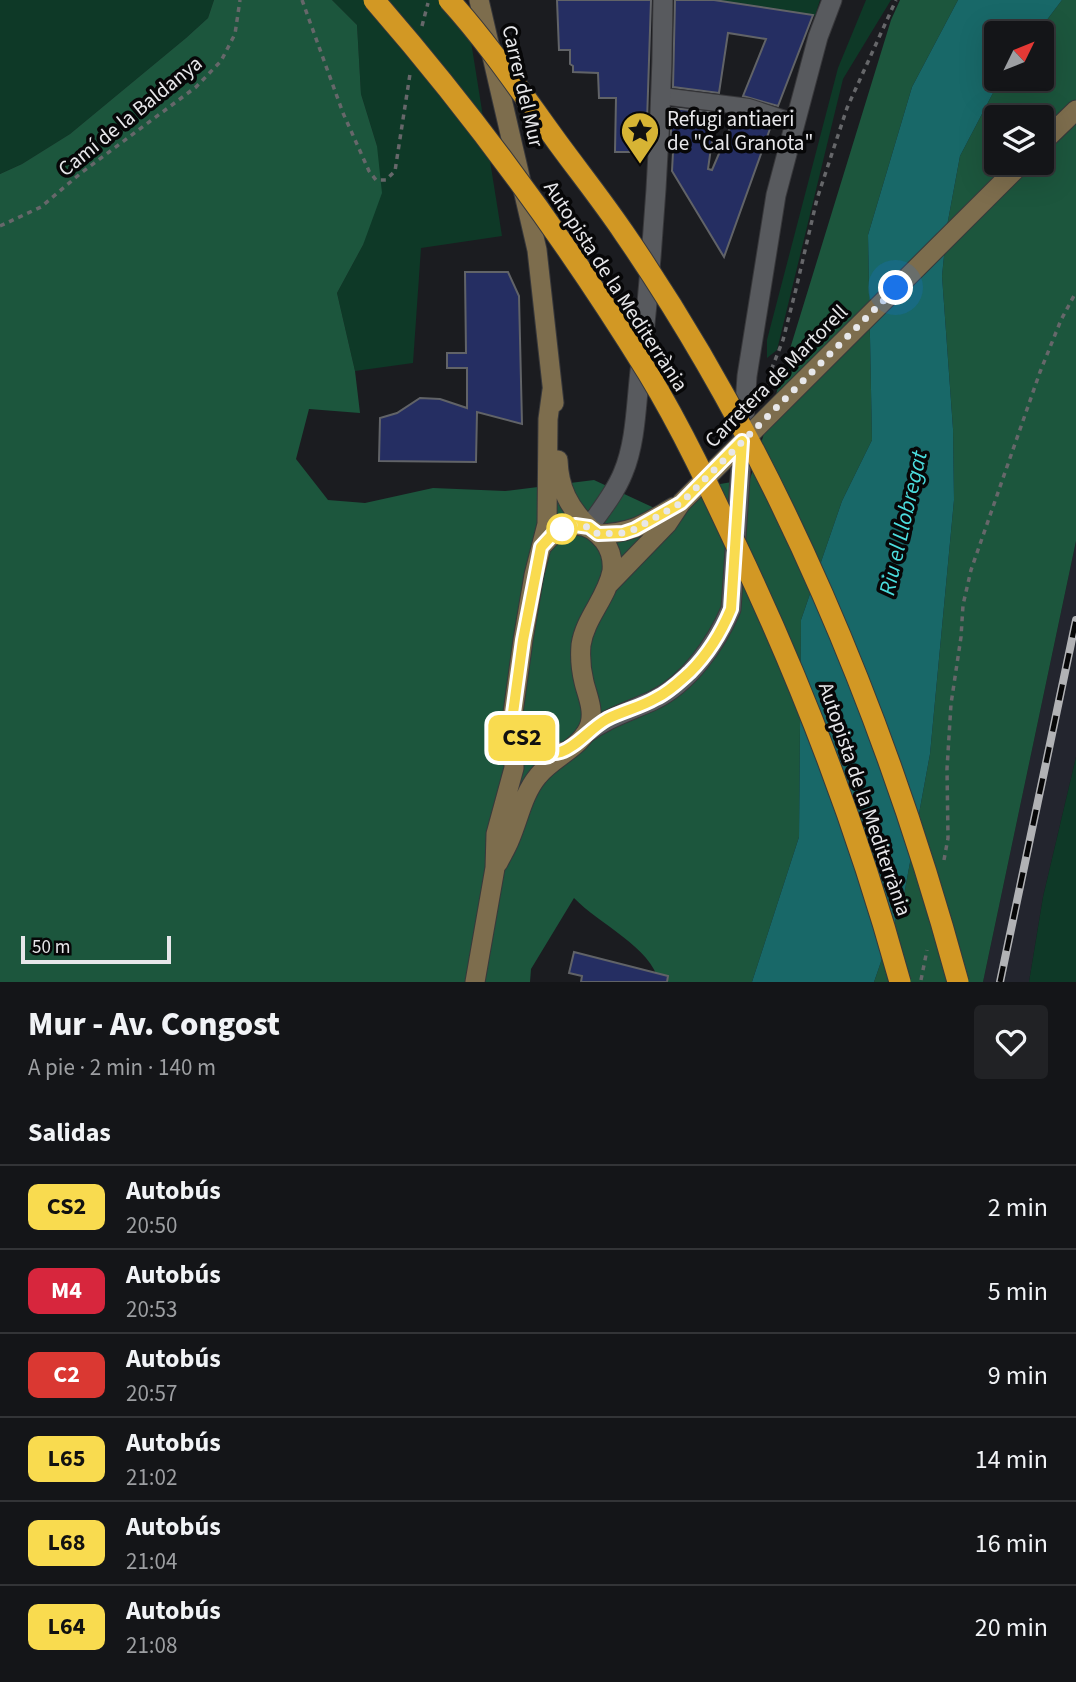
<!DOCTYPE html>
<html lang="es">
<head>
<meta charset="utf-8">
<style>
  :root { --surface:#141518; --page:#212225; --text:#f1f3f6; --muted:#9d9fa2; --line:#333437 }
  body { margin:0; font-family:"Source Sans 3",sans-serif; background:var(--page); color:var(--text); height:100vh; display:flex; flex-direction:column; font-size:26px; white-space:nowrap }
  * { box-sizing:border-box; margin:0 }
  p { font-size:23px; color:var(--muted) }
  .icon { flex:none; width:38px; height:38px; fill:none; stroke:currentColor; stroke-width:2; stroke-linecap:round; stroke-linejoin:round }
  .map { position:relative; height:982px; overflow:hidden }
  .details { display:flex; flex-direction:column; background:var(--surface); flex:1 }
  .details>* { flex:none }
  .badge { padding:0 14px; border-radius:10px; font-size:24px; line-height:46px }
  .needle { width:46px; rotate:47deg }
  .buttons { position:absolute; left:984px; top:21px; display:grid; gap:14px }
  .buttons a { display:grid; place-items:center; width:70px; height:70px; border-radius:7px; background:var(--surface); box-shadow:0 7px 28px #0002,0 0 0 2px var(--line); font-size:35px }
  .scale { position:absolute; left:21px; bottom:18px; width:150px; box-sizing:border-box; padding-left:7px; border:4px solid #e7e7ea; border-top:0; font-size:19px; line-height:24px; white-space:nowrap; color:#e7e7ea; -webkit-text-stroke:5px #070708; paint-order:stroke }
  .you { position:absolute; width:35px; height:35px; margin:-18px; border:5px solid #fff; border-radius:50%; background:#1a73e8; box-shadow:0 0 0 10px #1a73e833 }
  .map>.badge { position:absolute; translate:-50% -50%; box-shadow:0 0 0 4px #fff }
  h2 { padding:0 28px; font-size:26px; line-height:63px }
  .round { display:grid; place-items:center; flex:none; width:74px; height:74px; border-radius:7px; background:var(--page) }
  .summary { display:flex; align-items:center; justify-content:space-between; height:119px; padding:0 28px }
  h1 { font-size:33px; font-weight:800; line-height:52px }
  ul { padding:0; list-style:none }
  li { display:flex; align-items:center; gap:21px; height:84px; padding:0 28px; border-top:2px solid var(--line) }
  li div { flex:1 }
  li b { display:block; font-size:26px }
  li em { font-style:normal }
  li .badge { min-width:77px; font-weight:700; text-align:center }
  .map>svg:first-child { display:block }
  .built { fill:#23252e }
  .green { fill:#0e3927 }
  .forest { fill:#1c563d; fill-rule:evenodd }
  .water { fill:#186868 }
  .building { fill:#252e62; stroke:#616367; stroke-width:2 }
  .lines { fill:none; stroke-linecap:round; stroke-linejoin:round }
  .pedestrian-casing { stroke:#38383b; stroke-width:18 }
  .minor-casing { stroke:#38383b; stroke-width:21 }
  .secondary-casing { stroke:#38383b; stroke-width:21 }
  .path { stroke:#66676a; stroke-width:3.5; stroke-dasharray:5 5; stroke-linecap:butt }
  .pedestrian { stroke:#585a5e; stroke-width:16 }
  .minor { stroke:#585a5e; stroke-width:19 }
  .secondary { stroke:#7d6d4d; stroke-width:19 }
  .rail-casing { stroke:#b1b2b5; stroke-width:8 }
  .rail { stroke:#070708; stroke-width:5; stroke-dasharray:16; stroke-linecap:butt }
  .secondary-bridge-casing { stroke:#38383b; stroke-width:21; stroke-linecap:butt }
  .motorway-bridge-casing { stroke:#38383b; stroke-width:23; stroke-linecap:butt }
  .secondary-bridge { stroke:#7d6d4d; stroke-width:19 }
  .motorway-bridge { stroke:#d29824; stroke-width:21 }
  .line-casing { stroke:#fff; stroke-width:16 }
  .line { stroke:#f9db4f; stroke-width:10 }
  .walk { stroke:#e7e7ea; stroke-width:7; stroke-dasharray:0 12.6 }
  .stop-dot { fill:#fff; stroke:#f9db4f; stroke-width:3.5 }
  .labels { text-anchor:middle; dominant-baseline:central; stroke-width:7; stroke-linejoin:round; paint-order:stroke }
  .street-label { font-size:21px; fill:#e7e7ea; stroke:#070708 }
  .poi-label { font-size:21px; fill:#e7e7ea; stroke:#070708; text-anchor:start }
  .water-label { font-size:23px; font-style:italic; fill:#4bddde; stroke:#070708 }
</style>
</head>
<body>
<div class="map">
<svg width="1076" height="982" viewBox="0 0 1076 982">
  <rect width="100%" height="100%" fill="#1b1c20"/>
  <path class="built" d="M 1076,541 L 1076,757 L 1043,897 L 1029,982 L 983,982 Z"/>
  <path class="green" d="M 0,0 L 214,0 L 208,18 L 186,38 L 70,134 L 22,164 L 0,174 Z
    M 332,0 L 457,0 L 469,29 L 502,236 L 421,248 L 413,363 L 355,371 L 337,293 L 363,245 L 377,146 L 361,94 L 357,25 Z
    M 714,0 L 820,0 L 815,16 Z
    M 866,0 L 891,0 L 843,79 L 777,350 L 767,358 L 767,340 L 838,68 Z
    M 1076,757 L 1076,982 L 1029,982 L 1043,897 Z"/>
  <path class="forest" d="M 214,0 L 332,0 L 357,25 L 361,94 L 377,146 L 382,193 L 363,245 L 337,293 L 355,371 L 360,413 L 309,409 L 296,459 L 328,500 L 365,503 L 433,488 L 505,491 L 594,480 L 663,512 L 720,484 L 750,479 L 891,20 L 900,0 L 958,0 L 912,87 L 868,235 L 872,440 L 842,501 L 801,620 L 799,837 L 752,982 L 659,982 C 651,947 599,924 574,898 L 531,969 L 530,982 L 0,982 L 0,174 L 22,164 L 70,134 L 186,38 L 208,18 Z
    M 1062,0 L 1076,0 L 1076,541 L 983,982 L 874,982 L 904,895 L 930,754 L 954,500 L 953,429 L 942,276 L 947,226 L 960,156 L 994,91 L 1003,79 L 1041,79 L 1041,33 L 1037,33 ZM 996,117 L 1041,117 L 1041,163 L 996,163 Z"/>
  <path class="water" d="M 958,0 L 1062,0 L 1037,33 L 996,33 L 996,79 L 1003,79 L 994,91 L 960,156 L 947,226 L 942,276 L 953,429 L 954,500 L 930,754 L 904,895 L 874,982 L 752,982 L 799,837 L 801,620 L 842,501 L 872,440 L 868,235 L 912,87 Z"/>
  <path class="building" d="M 557,0 L 651,0 L 646,152 L 615,152 L 616,98 L 599,98 L 598,73 L 573,72 L 573,66 L 570,64 L 570,50 L 559,50 Z
    M 675,0 L 714,0 L 813,15 L 778,106 L 743,96 L 766,39 L 728,33 L 719,93 L 673,87 Z
    M 672,108 L 716,113 L 708,169 L 712,170 L 735,116 L 771,126 L 724,257 L 672,171 L 673,152 L 670,152 Z
    M 465,272 L 508,272 L 519,296 L 522,424 L 477,412 L 476,462 L 379,461 L 380,418 L 397,413 L 420,398 L 440,399 L 467,408 L 467,368 L 447,368 L 447,353 L 466,353 Z
    M 574,952 L 668,976 L 667,982 L 581,982 L 582,976 L 569,973 Z"/>
  <g class="lines">
    <g class="pedestrian-casing">
      <path id="pedestrian" d="M 662,96 L 749,107 L 794,122"/>
    </g>
    <g class="minor-casing">
      <path id="minor" d="M 589,527 C 601,510 615,493 623,473 C 637,440 636,398 641,363 C 654,242 662,121 663,0
        M 585,734 C 607,718 630,711 654,700 C 689,683 716,644 731,609 L 747,376 L 776,195 L 818,37 L 832,0"/>
    </g>
    <g class="secondary-casing">
      <path id="secondary" d="M 479,0 L 537,250 L 554,403
        M 1041,144 L 1076,110
        M 558,460 C 559,488 569,508 589,527
        M 598,534 C 634,533 644,524 674,507
        M 608,585 L 667,524 L 681,503
        M 513,725 C 526,746 541,753 564,752
        M 498,863 C 502,855 507,847 510,839 C 519,818 523,794 538,776 C 553,757 583,747 590,724 C 594,709 587,695 584,682 C 581,670 580,657 581,645 C 585,618 607,598 612,571 C 613,560 610,549 604,541 C 583,515 561,524 542,546
        M 475,982 L 495,868 L 496,834 L 514,768 L 513,713 L 523,640 L 534,575 L 547,524 L 548,419 L 552,390"/>
    </g>
    <path class="path" d="M 302,0 L 343,113 L 369,171 L 376,180 L 386,180 L 395,171 L 410,74
      M 422,26 L 428,3
      M 0,226 L 41,207 L 81,173 L 196,87 L 221,61 L 235,34 L 240,0
      M 768,389 L 770,373 L 783,340 L 796,289 L 817,199 L 847,108 L 896,0
      M 944,860 L 948,838 L 947,769 L 951,704 L 961,637 L 963,605 L 971,570 L 1040,372 L 1061,320 L 1076,292
      M 921,980 L 927,950"/>
    <use href="#pedestrian" class="pedestrian"/>
    <use href="#minor" class="minor"/>
    <use href="#secondary" class="secondary"/>
    <g class="rail-casing">
      <path id="rail" d="M 1000,982 L 1076,620"/>
    </g>
    <use href="#rail" class="rail"/>
    <g class="secondary-bridge-casing">
      <path id="secondary-bridge" d="M 681,503 L 1022,163"/>
    </g>
    <g class="motorway-bridge-casing">
      <path id="motorway-bridge" d="M 374,0 C 475,116 567,242 648,373 C 682,429 710,489 738,549 C 804,688 859,833 900,982
        M 449,0 C 489,44 523,95 558,143 C 580,173 603,202 624,233 C 778,457 887,720 958,982"/>
    </g>
    <use href="#secondary-bridge" class="secondary-bridge"/>
    <use href="#motorway-bridge" class="motorway-bridge"/>
  </g>
  <g class="lines">
    <g class="line-casing">
      <path id="line" d="M 742,441 L 731,609 C 721,633 708,654 690,672 C 680,681 669,692 656,698 C 641,707 623,711 607,719 C 580,734 564,770 530,744 C 518,736 513,727 513,713 L 523,640 L 541,547 L 552,535 L 564,527 L 575,525 L 589,527 L 598,534 L 623,533 L 635,529 L 681,503 Z"/>
    </g>
    <use href="#line" class="line"/>
    <path class="walk" d="M 562,529 L 575,525 L 589,527 L 598,534 L 623,533 L 635,529 L 681,503 L 896,288"/>
  </g>
  <defs>
    <g id="sight-pin" transform="scale(2.0125)"><path d="M0 17L-7.5 6A9.5 9.5 0 1 1 7.5 6Z" fill="#d7b434" stroke="#070708"/><path d="M0-6L1.8-2.2L6-1.7L2.9 1.2L3.7 5.4L0 3.3L-3.7 5.4L-2.9 1.2L-6-1.7L-1.8-2.2Z" fill="#111"/></g>
  </defs>
  <g fill-rule="evenodd">
    <use href="#sight-pin" x="640" y="131"/>
  </g>
  <circle class="stop-dot" cx="562" cy="529" r="14"/>
  <g class="labels">
    <g class="street-label">
      <text transform="translate(523 86) rotate(77)">Carrer del Mur</text>
      <text transform="translate(130 116) rotate(-39)">Camí de la Baldanya</text>
      <text transform="translate(616 286) rotate(57)">Autopista de la Mediterrània</text>
      <text transform="translate(776 376) rotate(-45)">Carretera de Martorell</text>
      <text transform="translate(865 799) rotate(71)">Autopista de la Mediterrània</text>
    </g>
    <g class="poi-label">
      <text x="667" y="119">Refugi antiaeri<tspan x="667" dy="24">de "Cal Granota"</tspan></text>
    </g>
    <g class="water-label">
      <text transform="translate(903 523) rotate(-77)">Riu el Llobregat</text>
    </g>
  </g>
</svg>
<div class="buttons">
<a><svg class="needle" viewBox="-14 -14 28 28"><path d="M0-13l5 13h-10z" fill="#e53935"/><path d="M0 13l5-13h-10z" fill="#9d9fa2"/></svg></a>
<a><svg class="icon" aria-label="layers" viewBox="0 0 24 24"><path d="M12 4l9 5-9 5-9-5zM3 14l9 5 9-5"/></svg></a>
</div>
<div class="scale">50 m</div>
<div class="you" style="left:896px;top:288px"></div>
<b class="badge" style="left:522px;top:738px;background:#f9db4f;color:#111">CS2</b>
</div>
<section class="details">
<div class="summary"><div><h1>Mur - Av. Congost</h1><p>A pie · 2 min · 140 m</p></div><a class="round"><svg class="icon" aria-label="heart" viewBox="0 0 24 24"><path d="M12 20l-8-8c-3-5 5-10 8-4 3-6 11-1 8 4z"/></svg></a></div>
<h2>Salidas</h2>
<ul>
<li><span class="badge" style="background:#f9db4f;color:#111">CS2</span><div><b>Autobús</b><p>20:50</p></div><em>2 min</em></li>
<li><span class="badge" style="background:#d7263d;color:#fff">M4</span><div><b>Autobús</b><p>20:53</p></div><em>5 min</em></li>
<li><span class="badge" style="background:#da3832;color:#fff">C2</span><div><b>Autobús</b><p>20:57</p></div><em>9 min</em></li>
<li><span class="badge" style="background:#f9db4f;color:#111">L65</span><div><b>Autobús</b><p>21:02</p></div><em>14 min</em></li>
<li><span class="badge" style="background:#f9db4f;color:#111">L68</span><div><b>Autobús</b><p>21:04</p></div><em>16 min</em></li>
<li><span class="badge" style="background:#f9db4f;color:#111">L64</span><div><b>Autobús</b><p>21:08</p></div><em>20 min</em></li>
</ul>
</section>
</body>
</html>
